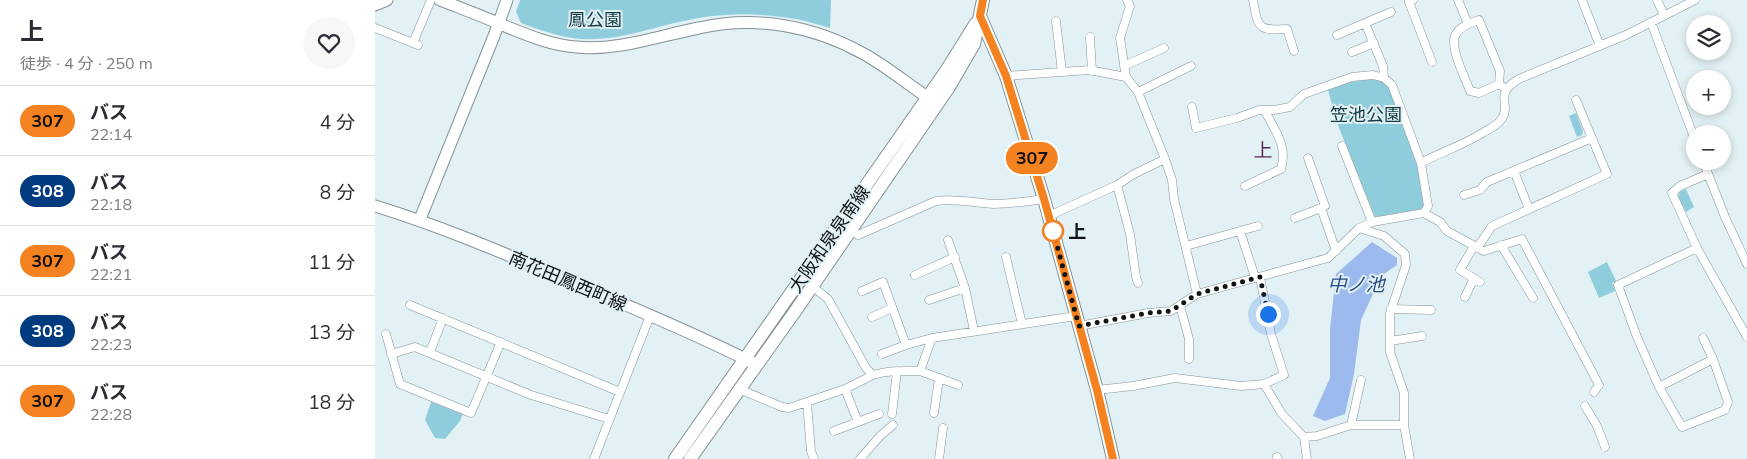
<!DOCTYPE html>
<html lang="ja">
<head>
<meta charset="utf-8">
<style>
  :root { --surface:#fff; --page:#f7f7f7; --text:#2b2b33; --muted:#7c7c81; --line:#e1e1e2 }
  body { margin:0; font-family:Mulish,"Noto Sans JP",sans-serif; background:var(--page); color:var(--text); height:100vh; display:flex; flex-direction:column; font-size:19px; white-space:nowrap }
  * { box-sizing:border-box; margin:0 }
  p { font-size:16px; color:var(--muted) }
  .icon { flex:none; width:28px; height:28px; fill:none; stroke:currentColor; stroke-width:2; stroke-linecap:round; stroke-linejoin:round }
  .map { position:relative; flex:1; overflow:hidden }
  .panel { display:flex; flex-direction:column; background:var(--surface); width:375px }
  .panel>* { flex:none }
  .badge { padding:0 10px; border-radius:16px; font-size:18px; line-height:32px }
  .tools { position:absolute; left:1311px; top:15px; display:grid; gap:10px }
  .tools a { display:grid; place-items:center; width:45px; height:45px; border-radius:50%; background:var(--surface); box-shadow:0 2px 8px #0003; font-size:25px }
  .you { position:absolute; width:25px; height:25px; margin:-12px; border:4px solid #fff; border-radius:50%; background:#1a73e8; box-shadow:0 0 0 8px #1a73e833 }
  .map>.badge { position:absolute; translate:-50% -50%; box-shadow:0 0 0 2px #fff }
  .round { display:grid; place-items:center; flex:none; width:52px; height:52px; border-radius:26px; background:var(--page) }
  .headline { display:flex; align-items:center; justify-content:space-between; height:85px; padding:0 20px }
  h1 { font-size:24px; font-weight:700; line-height:38px }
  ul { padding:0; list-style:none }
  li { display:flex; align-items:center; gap:15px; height:70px; padding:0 20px; border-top:1px solid var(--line) }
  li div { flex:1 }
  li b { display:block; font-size:19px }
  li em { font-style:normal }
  li .badge { min-width:55px; font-weight:700; text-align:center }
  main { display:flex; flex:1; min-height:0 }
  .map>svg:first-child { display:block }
  .green { fill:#90cddc }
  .water { fill:#9cbaed }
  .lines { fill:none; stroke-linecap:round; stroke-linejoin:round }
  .street-casing { stroke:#859296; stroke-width:9 }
  .secondary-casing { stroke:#859296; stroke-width:13 }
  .primary-casing { stroke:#859296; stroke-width:14 }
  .street { stroke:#fff; stroke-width:8 }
  .secondary { stroke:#fff; stroke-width:11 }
  .primary { stroke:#fff; stroke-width:12 }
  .line-casing { stroke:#fff; stroke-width:11 }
  .line { stroke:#f58220; stroke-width:8 }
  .walk { stroke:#0e1314; stroke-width:5; stroke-dasharray:0 9 }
  .stop-dot { fill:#fff; stroke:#f58220; stroke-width:2.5 }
  .labels { text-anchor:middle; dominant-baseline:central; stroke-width:4; stroke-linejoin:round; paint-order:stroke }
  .park-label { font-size:18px; fill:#153a42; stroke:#e2f1f5 }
  .stop-label { font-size:18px; font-weight:bold; fill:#0e1314; stroke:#e2f1f5; text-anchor:start }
  .street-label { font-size:18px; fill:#0e1314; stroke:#e2f1f5 }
  .neighbourhood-label { font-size:19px; fill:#592655; stroke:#e2f1f5 }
  .water-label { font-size:19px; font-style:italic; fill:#294c89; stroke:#e2f1f5 }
</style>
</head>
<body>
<main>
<section class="panel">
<div class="headline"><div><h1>上</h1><p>徒歩 · 4 分 · 250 m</p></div><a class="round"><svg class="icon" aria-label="heart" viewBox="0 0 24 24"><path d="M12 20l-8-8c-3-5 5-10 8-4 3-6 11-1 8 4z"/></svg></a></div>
<ul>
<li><span class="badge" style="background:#f58220;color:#111">307</span><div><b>バス</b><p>22:14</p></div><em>4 分</em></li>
<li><span class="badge" style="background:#003b80;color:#fff">308</span><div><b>バス</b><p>22:18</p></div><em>8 分</em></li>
<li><span class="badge" style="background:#f58220;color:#111">307</span><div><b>バス</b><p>22:21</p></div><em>11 分</em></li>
<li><span class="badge" style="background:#003b80;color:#fff">308</span><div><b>バス</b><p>22:23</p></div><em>13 分</em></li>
<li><span class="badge" style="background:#f58220;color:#111">307</span><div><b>バス</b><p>22:28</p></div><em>18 分</em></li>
</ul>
</section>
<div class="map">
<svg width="1372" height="459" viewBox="0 0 1372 459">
  <rect width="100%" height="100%" fill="#e2f1f5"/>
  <path class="green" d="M 145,0 L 456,0 L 455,28 C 413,14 367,11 324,18 C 281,25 241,44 197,38 C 179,35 162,29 146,23 L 141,12 Z
    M 998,79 L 1008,81 L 1015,89 L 1042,165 L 1050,205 L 1047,209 L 1000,217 L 962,123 L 953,90 L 969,83 Z
    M 1201,113 L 1208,131 L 1207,135 L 1202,137 L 1194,116 Z
    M 1311,189 L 1319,207 L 1311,212 L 1303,197 L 1305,192 Z
    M 1232,262 L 1241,281 L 1237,283 L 1240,291 L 1224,298 L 1213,272 Z
    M 56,402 L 88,414 L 85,421 L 70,439 L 60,438 L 50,420 Z"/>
  <path class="water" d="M 997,242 L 1022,258 L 1022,265 L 1006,276 L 986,320 L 979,374 L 970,414 L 950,421 L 938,416 L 955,378 L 955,329 L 961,274 Z"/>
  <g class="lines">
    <g class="street-casing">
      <path id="street" d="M 752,0 L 755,6 L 745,38 L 751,77 L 763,92 L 790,159 L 797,180 L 799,199 L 822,294
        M 878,0 C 883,28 883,31 912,29 L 919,51
        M 1038,0 L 1034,2 L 1057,62
        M 1083,0 L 1093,24
        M 1207,0 L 1225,46
        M 1282,0 L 1289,15
        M 681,21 L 687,72
        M 1276,22 L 1320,140
        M 990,23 L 1008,66 L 1009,78
        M 0,28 L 43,45
        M 962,35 L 1016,12
        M 715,37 L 717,71
        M 38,43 L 56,0
        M 977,52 L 999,43
        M 749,66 L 789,48
        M 631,76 L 714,70 L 751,77
        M 1124,84 L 1125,71 L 1104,20 C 1096,23 1085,26 1081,34 C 1073,46 1091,79 1095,91 L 1104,93 L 1124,84 L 1131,89
        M 763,92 L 816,66
        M 967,146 L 997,222
        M 933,158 L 950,206 L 946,208 L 961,251
        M 1328,161 L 1350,217 L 1372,264
        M 1046,163 C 1066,152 1089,145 1109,132 C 1114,129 1121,126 1125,121 C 1139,105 1116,95 1144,79 L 1251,35 L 1320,0
        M 1139,171 L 1154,209
        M 1333,174 L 1305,186 L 1297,193 L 1322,248 L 1372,337
        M 742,185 L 755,234 L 761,277 L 763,283
        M 870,186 L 906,169 C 913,146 900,131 890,111
        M 1089,195 L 1105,190 L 1112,182 L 1217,138
        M 1049,213 L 1065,222 L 1072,231 L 1109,251 L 1147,239 L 1224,385 L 1219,392
        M 674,216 L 742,185 L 759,174 L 790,159
        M 920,218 L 946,208
        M 984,228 L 1009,236 L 1030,254 L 1031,265 L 1015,313 L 1015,352 L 1029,393 L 1029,425 L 1035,459
        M 475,231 L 483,235 L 561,201 C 580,198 599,203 619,204 C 636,204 653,201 669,199
        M 573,240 L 590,288 L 599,331
        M 1126,245 L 1158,298
        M 811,246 L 865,231
        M 1099,246 L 1085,270 L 1105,282
        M 1102,248 L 1117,226 L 1232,174 L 1201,100
        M 1322,248 L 1243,285 L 1262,337 L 1284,387 L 1307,427 L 1350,410 L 1353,402 L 1338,359 L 1328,338
        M 631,257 L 647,324
        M 540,275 L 580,257
        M 880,277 L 865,231 L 883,226
        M 437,286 L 453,299 L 491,368 L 498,375 C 514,370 529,371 545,371 L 557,338 L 701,316
        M 487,291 L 508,282 L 531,345
        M 1090,297 L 1099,278
        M 554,300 L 590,288
        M 35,305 L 245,392
        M 805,306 L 814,339 L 814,359
        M 1016,309 L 1056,310
        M 497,317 L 517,308
        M 704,326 L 773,313 L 796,311 L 822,294 L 953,258 L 984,228 L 997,222 L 1049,213 L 1053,206 L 1046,163 L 1017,85 L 1009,78 L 998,75 L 977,77 L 929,94 L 915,107 L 899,110 L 884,110 L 862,118 L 821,128 L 817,107
        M 11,334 L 25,384 L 96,413 L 126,342
        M 1015,341 L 1047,336
        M 55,352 L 68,318
        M 16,354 L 40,347 L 156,395 L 234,419
        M 507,354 L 531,345 L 557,338
        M 545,371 L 583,385
        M 889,384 L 907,414 L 929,437 L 942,436 L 976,425 L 1029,425
        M 1284,387 L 1338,359
        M 364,389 L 407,407 L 414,408 L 470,389 L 498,375
        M 470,389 L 483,422
        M 722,390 L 758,386 L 800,378 L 866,386 L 889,384 L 909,375 L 896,334 L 885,277
        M 432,403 L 436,451 L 439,459
        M 1210,406 L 1222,426 L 1230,447
        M 559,413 L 564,378
        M 517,414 L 522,371
        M 976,425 L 986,380
        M 459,431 L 504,414
        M 929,437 L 932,459
        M 902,457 L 903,459
        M 219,459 L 275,316
        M 485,459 L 505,436 L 518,425
        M 564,459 L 568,428"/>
    </g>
    <g class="secondary-casing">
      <path id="secondary" d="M 65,0 C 85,8 105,15 125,24 C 150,34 174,45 201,47 C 243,51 283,36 324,28 C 381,15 439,26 489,54 C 511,66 531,83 552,97
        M 0,5 L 12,0
        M 0,206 C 72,228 140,258 209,287 C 267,312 326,336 382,365
        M 45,219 L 119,36 L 132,0"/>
    </g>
    <g class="primary-casing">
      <path id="primary" d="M 605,16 L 631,76 L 669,199 L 722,390 L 738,459
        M 300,459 L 571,71 L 601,23
        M 315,459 L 421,310 L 574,87 L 599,44 L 608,0"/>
    </g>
    <use href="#street" class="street"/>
    <use href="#secondary" class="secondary"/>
    <use href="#primary" class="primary"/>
  </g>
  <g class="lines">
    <g class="line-casing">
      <path id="line" d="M 608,0 L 605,16 L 631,76 L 669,199 L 722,390 L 738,459"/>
    </g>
    <use href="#line" class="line"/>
    <path class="walk" d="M 678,231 L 704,326 L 773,313 L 796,311 L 822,294 L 885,277 L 893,314"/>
  </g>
  <circle class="stop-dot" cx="678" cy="231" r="10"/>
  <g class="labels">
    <g class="park-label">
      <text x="220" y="19">鳳公園</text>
      <text x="991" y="114">笠池公園</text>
    </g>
    <g class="stop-label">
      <text x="693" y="231">上</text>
    </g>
    <g class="street-label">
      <text transform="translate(454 239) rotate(-55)">大阪和泉泉南線</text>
      <text transform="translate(193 281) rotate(23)">南花田鳳西町線</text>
    </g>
    <g class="neighbourhood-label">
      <text x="888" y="150">上</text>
    </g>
    <g class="water-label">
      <text x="981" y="284">中ノ池</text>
    </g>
  </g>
</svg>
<div class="tools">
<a><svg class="icon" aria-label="layers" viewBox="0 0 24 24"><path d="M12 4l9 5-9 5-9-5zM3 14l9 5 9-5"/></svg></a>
<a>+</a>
<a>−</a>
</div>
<div class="you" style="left:893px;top:314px"></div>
<b class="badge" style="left:657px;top:158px;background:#f58220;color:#111">307</b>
</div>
</main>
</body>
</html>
